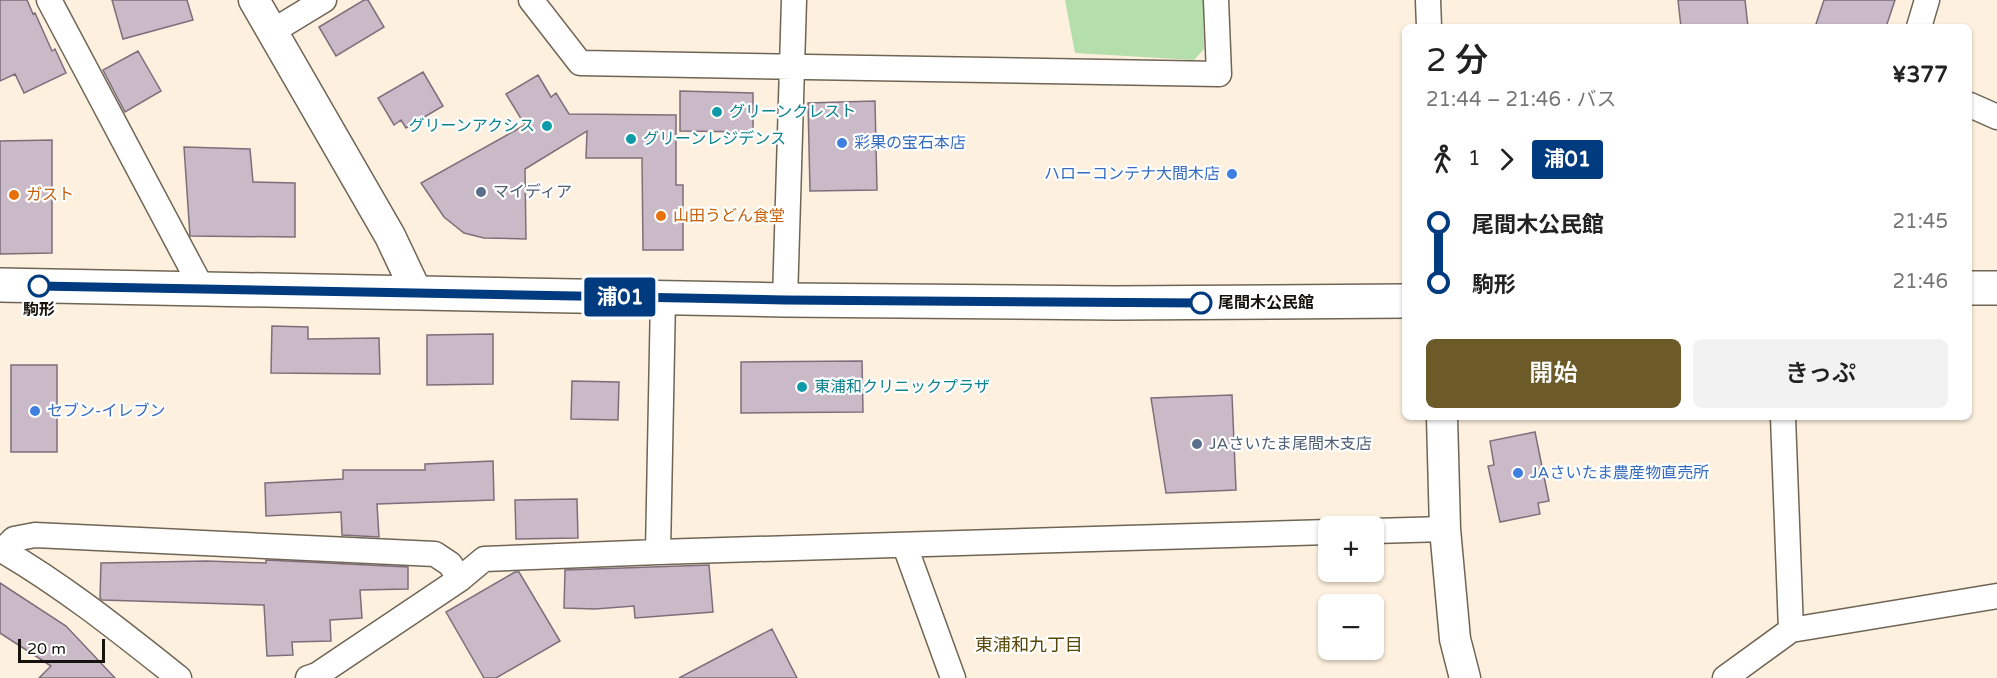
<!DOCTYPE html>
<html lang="ja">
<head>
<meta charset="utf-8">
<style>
  :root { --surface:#fff; --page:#f2f2f2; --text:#222; --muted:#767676; --accent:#6c5b29 }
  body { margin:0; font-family:"Varela Round","Noto Sans JP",sans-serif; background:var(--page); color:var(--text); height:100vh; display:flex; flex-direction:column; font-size:22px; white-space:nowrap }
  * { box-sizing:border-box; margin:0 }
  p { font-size:20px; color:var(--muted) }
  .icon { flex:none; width:33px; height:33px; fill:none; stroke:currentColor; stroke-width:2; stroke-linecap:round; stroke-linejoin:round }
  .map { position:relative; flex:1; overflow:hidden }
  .sheet { position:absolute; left:1402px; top:24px; width:570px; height:396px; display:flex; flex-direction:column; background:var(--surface); border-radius:9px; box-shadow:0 2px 4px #0004 }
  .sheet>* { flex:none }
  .badge { padding:0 12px; border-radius:4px; font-size:21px; line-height:39px }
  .controls { position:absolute; left:1318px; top:516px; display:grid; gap:12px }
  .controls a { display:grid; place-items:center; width:66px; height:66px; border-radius:9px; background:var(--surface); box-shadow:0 2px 4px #0004; font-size:30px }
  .scale { position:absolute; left:18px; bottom:15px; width:87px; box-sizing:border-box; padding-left:6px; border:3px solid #16120c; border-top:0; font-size:16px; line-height:21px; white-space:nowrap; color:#16120c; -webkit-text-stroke:4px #fff; paint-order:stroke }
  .map>.badge { position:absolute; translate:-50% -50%; box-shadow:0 0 0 3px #fff }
  .legs { display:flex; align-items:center; gap:9px; height:66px; padding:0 24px; font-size:20px }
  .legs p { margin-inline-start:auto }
  .overview { display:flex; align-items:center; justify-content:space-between; height:102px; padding:0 24px }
  h1 { font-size:33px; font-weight:600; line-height:45px }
  .action { display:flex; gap:12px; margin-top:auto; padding:12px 24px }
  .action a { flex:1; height:69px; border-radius:9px; background:var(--accent); color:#fff; font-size:24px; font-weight:600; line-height:69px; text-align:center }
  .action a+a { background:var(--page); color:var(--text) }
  ul { padding:0 24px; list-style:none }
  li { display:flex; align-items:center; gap:21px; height:60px; font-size:22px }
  li i { display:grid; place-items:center; width:9px; height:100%; margin:0 8px; background:currentColor }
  li i::after { content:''; width:15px; height:15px; margin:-8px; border:4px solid; border-radius:50%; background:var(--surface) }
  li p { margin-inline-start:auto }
  li:first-child i { background:linear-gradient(#0000 50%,currentColor 0) }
  li:last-child i { background:linear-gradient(currentColor 50%,#0000 0) }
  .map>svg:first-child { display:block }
  .green { fill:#b4dfac }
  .building { fill:#cab9c7; stroke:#7e6e7b; stroke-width:1.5 }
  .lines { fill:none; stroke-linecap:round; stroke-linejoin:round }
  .minor-casing { stroke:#6f6555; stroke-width:27 }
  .tertiary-casing { stroke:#6f6555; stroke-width:33 }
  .trunk-casing { stroke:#6f6555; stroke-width:36 }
  .minor { stroke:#fff; stroke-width:24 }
  .tertiary { stroke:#fff; stroke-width:30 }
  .trunk { stroke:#fff; stroke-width:33 }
  .line-1-casing { stroke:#fff; stroke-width:14 }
  .line-1 { stroke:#003b80; stroke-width:9 }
  .culture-dot { fill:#0f9aa8; stroke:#fff; stroke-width:2 }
  .shop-dot { fill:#3f7fe0; stroke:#fff; stroke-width:2 }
  .service-dot { fill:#5c6f8a; stroke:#fff; stroke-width:2 }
  .food-dot { fill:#e8710a; stroke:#fff; stroke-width:2 }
  .stop-1-dot { fill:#fff; stroke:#003b80; stroke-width:3 }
  .labels { text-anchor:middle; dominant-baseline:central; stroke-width:4.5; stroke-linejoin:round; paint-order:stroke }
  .culture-label { font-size:16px; fill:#0d838f; stroke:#fff; text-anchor:start }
  .shop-label { font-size:16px; fill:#366cbe; stroke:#fff; text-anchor:start }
  .service-label { font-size:16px; fill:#4e5e75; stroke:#fff; text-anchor:start }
  .food-label { font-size:16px; fill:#c56008; stroke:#fff; text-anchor:start }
  .stop-label { font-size:16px; font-weight:bold; fill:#16120c; stroke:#fff; text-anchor:start }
  .neighbourhood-label { font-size:18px; fill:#584705; stroke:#fff }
</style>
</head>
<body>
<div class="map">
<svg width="1997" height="678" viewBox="0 0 1997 678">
  <rect width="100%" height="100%" fill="#fdf0de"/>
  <path class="green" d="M 1065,0 L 1203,0 L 1204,49 L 1194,60 L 1075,53 Z"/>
  <path class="building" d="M 0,0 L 27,0 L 33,14 L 35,13 L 52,51 L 55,49 L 66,73 L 24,93 L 15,74 L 0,81 Z
    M 112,0 L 187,0 L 193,20 L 123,39 Z
    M 364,0 L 368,0 L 384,27 L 336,56 L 319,27 Z
    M 1678,0 L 1745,0 L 1748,27 L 1681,27 Z
    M 1824,0 L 1895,0 L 1886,27 L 1815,27 Z
    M 138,51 L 161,91 L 125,112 L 103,70 Z
    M 423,72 L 443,106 L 406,128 L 401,120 L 394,125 L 378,98 Z
    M 538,75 L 551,97 L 556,93 L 569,114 L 676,115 L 676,185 L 683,185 L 683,250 L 643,250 L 642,158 L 586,158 L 587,131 L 525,169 L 526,239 L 484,238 L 464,233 L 444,217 L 421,183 L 525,125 L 506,94 Z
    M 680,91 L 753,93 L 753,132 L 680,131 Z
    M 875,101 L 877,190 L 810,191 L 808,103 Z
    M 52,140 L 52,253 L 0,254 L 0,141 Z
    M 184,147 L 250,149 L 253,182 L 295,183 L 295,237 L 190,236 Z
    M 272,326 L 308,327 L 308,339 L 379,338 L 380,374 L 271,373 Z
    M 493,334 L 493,384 L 427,385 L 427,335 Z
    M 862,361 L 863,412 L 741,413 L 741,362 Z
    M 11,365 L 57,365 L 57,452 L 11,452 Z
    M 572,381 L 619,382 L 618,420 L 571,419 Z
    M 1232,395 L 1236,490 L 1166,493 L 1151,398 Z
    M 1535,432 L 1549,501 L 1538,503 L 1540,514 L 1500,522 L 1488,466 L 1494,465 L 1490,441 Z
    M 493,461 L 494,500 L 377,504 L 379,537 L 342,535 L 341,512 L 266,516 L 265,483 L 343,479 L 343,470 L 425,470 L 425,464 Z
    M 577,499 L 578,538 L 516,539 L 515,500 Z
    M 266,560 L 408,567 L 408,589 L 360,590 L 362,618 L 330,620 L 331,641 L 292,642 L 293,655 L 267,656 L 264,605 L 102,600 L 100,598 L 101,563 L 207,561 L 266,563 Z
    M 709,565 L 713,612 L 635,618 L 634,606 L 595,609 L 564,608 L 565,570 Z
    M 515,572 L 519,572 L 560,641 L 496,678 L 484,678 L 446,612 Z
    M 0,583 L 66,626 L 115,678 L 39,678 L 51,666 L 0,633 Z
    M 772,629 L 797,678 L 679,678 L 751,640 Z"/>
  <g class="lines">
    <g class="minor-casing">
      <path id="minor" d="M 49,0 L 203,290
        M 531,0 L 580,63 L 1219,74 L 1216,0
        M 1428,0 L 1429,27
        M 1919,27 L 1927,0
        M 273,31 L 324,0
        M 1970,105 L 1997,117
        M 785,300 L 794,0
        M 1783,417 L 1791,630
        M 1374,531 L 1445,529
        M 905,546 L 953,678
        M 0,549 C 64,586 121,632 179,678
        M 3,550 L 14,539 L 35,535 L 435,554 L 450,564 L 460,579
        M 658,552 L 663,298
        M 308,678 L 317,675 L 460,579 L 484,559 L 658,552 L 1329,532
        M 1725,678 L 1791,630 L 1997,596"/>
    </g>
    <g class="tertiary-casing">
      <path id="tertiary" d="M 254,0 L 390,236 L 417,293
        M 1442,417 L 1445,529 L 1455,639 L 1465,678"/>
    </g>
    <g class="trunk-casing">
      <path id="trunk" d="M 0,285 L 785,300 L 1115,303 L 1406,301
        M 1970,288 L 1997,288"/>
    </g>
    <use href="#minor" class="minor"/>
    <use href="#tertiary" class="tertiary"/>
    <use href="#trunk" class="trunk"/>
  </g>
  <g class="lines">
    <g class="line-1-casing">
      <path id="line-1" d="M 39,286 L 785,300 L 1201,303"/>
    </g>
    <use href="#line-1" class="line-1"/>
  </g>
  <g class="culture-dot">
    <circle cx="717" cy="112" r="6"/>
    <circle cx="547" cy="126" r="6"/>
    <circle cx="631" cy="139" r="6"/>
    <circle cx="802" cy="387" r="6"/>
  </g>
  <g class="shop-dot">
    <circle cx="842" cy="143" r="6"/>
    <circle cx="1232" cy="174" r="6"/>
    <circle cx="35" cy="411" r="6"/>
    <circle cx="1518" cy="473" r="6"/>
  </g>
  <g class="service-dot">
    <circle cx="481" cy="192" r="6"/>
    <circle cx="1197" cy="444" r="6"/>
  </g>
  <g class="food-dot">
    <circle cx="14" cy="195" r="6"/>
    <circle cx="661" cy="216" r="6"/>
  </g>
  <g class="stop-1-dot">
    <circle cx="39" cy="286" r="10"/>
    <circle cx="1201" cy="303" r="10"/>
  </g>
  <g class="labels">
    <g class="culture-label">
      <text x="729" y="112">グリーンクレスト</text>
      <text x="535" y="126" text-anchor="end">グリーンアクシス</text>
      <text x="643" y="139">グリーンレジデンス</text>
      <text x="814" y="387">東浦和クリニックプラザ</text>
    </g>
    <g class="shop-label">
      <text x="854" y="143">彩果の宝石本店</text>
      <text x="1220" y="174" text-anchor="end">ハローコンテナ大間木店</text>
      <text x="47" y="411">セブン-イレブン</text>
      <text x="1530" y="473">JAさいたま農産物直売所</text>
    </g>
    <g class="service-label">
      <text x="493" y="192">マイディア</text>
      <text x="1209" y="444">JAさいたま尾間木支店</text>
    </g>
    <g class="food-label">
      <text x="26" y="195">ガスト</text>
      <text x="673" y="216">山田うどん食堂</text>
    </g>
    <g class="stop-label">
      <text x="1218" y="303">尾間木公民館</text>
      <text x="39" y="310" text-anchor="middle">駒形</text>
    </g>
    <g class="neighbourhood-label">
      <text x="1029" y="645">東浦和九丁目</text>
    </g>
  </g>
</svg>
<div class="controls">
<a>+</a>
<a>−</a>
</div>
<div class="scale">20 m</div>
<b class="badge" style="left:620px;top:297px;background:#003b80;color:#fff">浦01</b>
<section class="sheet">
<div class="overview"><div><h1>2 分</h1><p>21:44 – 21:46 · バス</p></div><b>¥377</b></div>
<div class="legs"><svg class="icon" aria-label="walk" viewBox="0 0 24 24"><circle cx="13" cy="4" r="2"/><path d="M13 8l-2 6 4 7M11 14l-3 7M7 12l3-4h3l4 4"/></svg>1<svg class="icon" aria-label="forward" viewBox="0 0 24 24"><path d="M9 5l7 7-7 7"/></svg><b class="badge" style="background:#003b80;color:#fff">浦01</b></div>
<ul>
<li><i style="color:#003b80"></i><b>尾間木公民館</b><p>21:45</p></li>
<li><i style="color:#003b80"></i><b>駒形</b><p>21:46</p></li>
</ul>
<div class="action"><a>開始</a><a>きっぷ</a></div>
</section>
</div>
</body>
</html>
